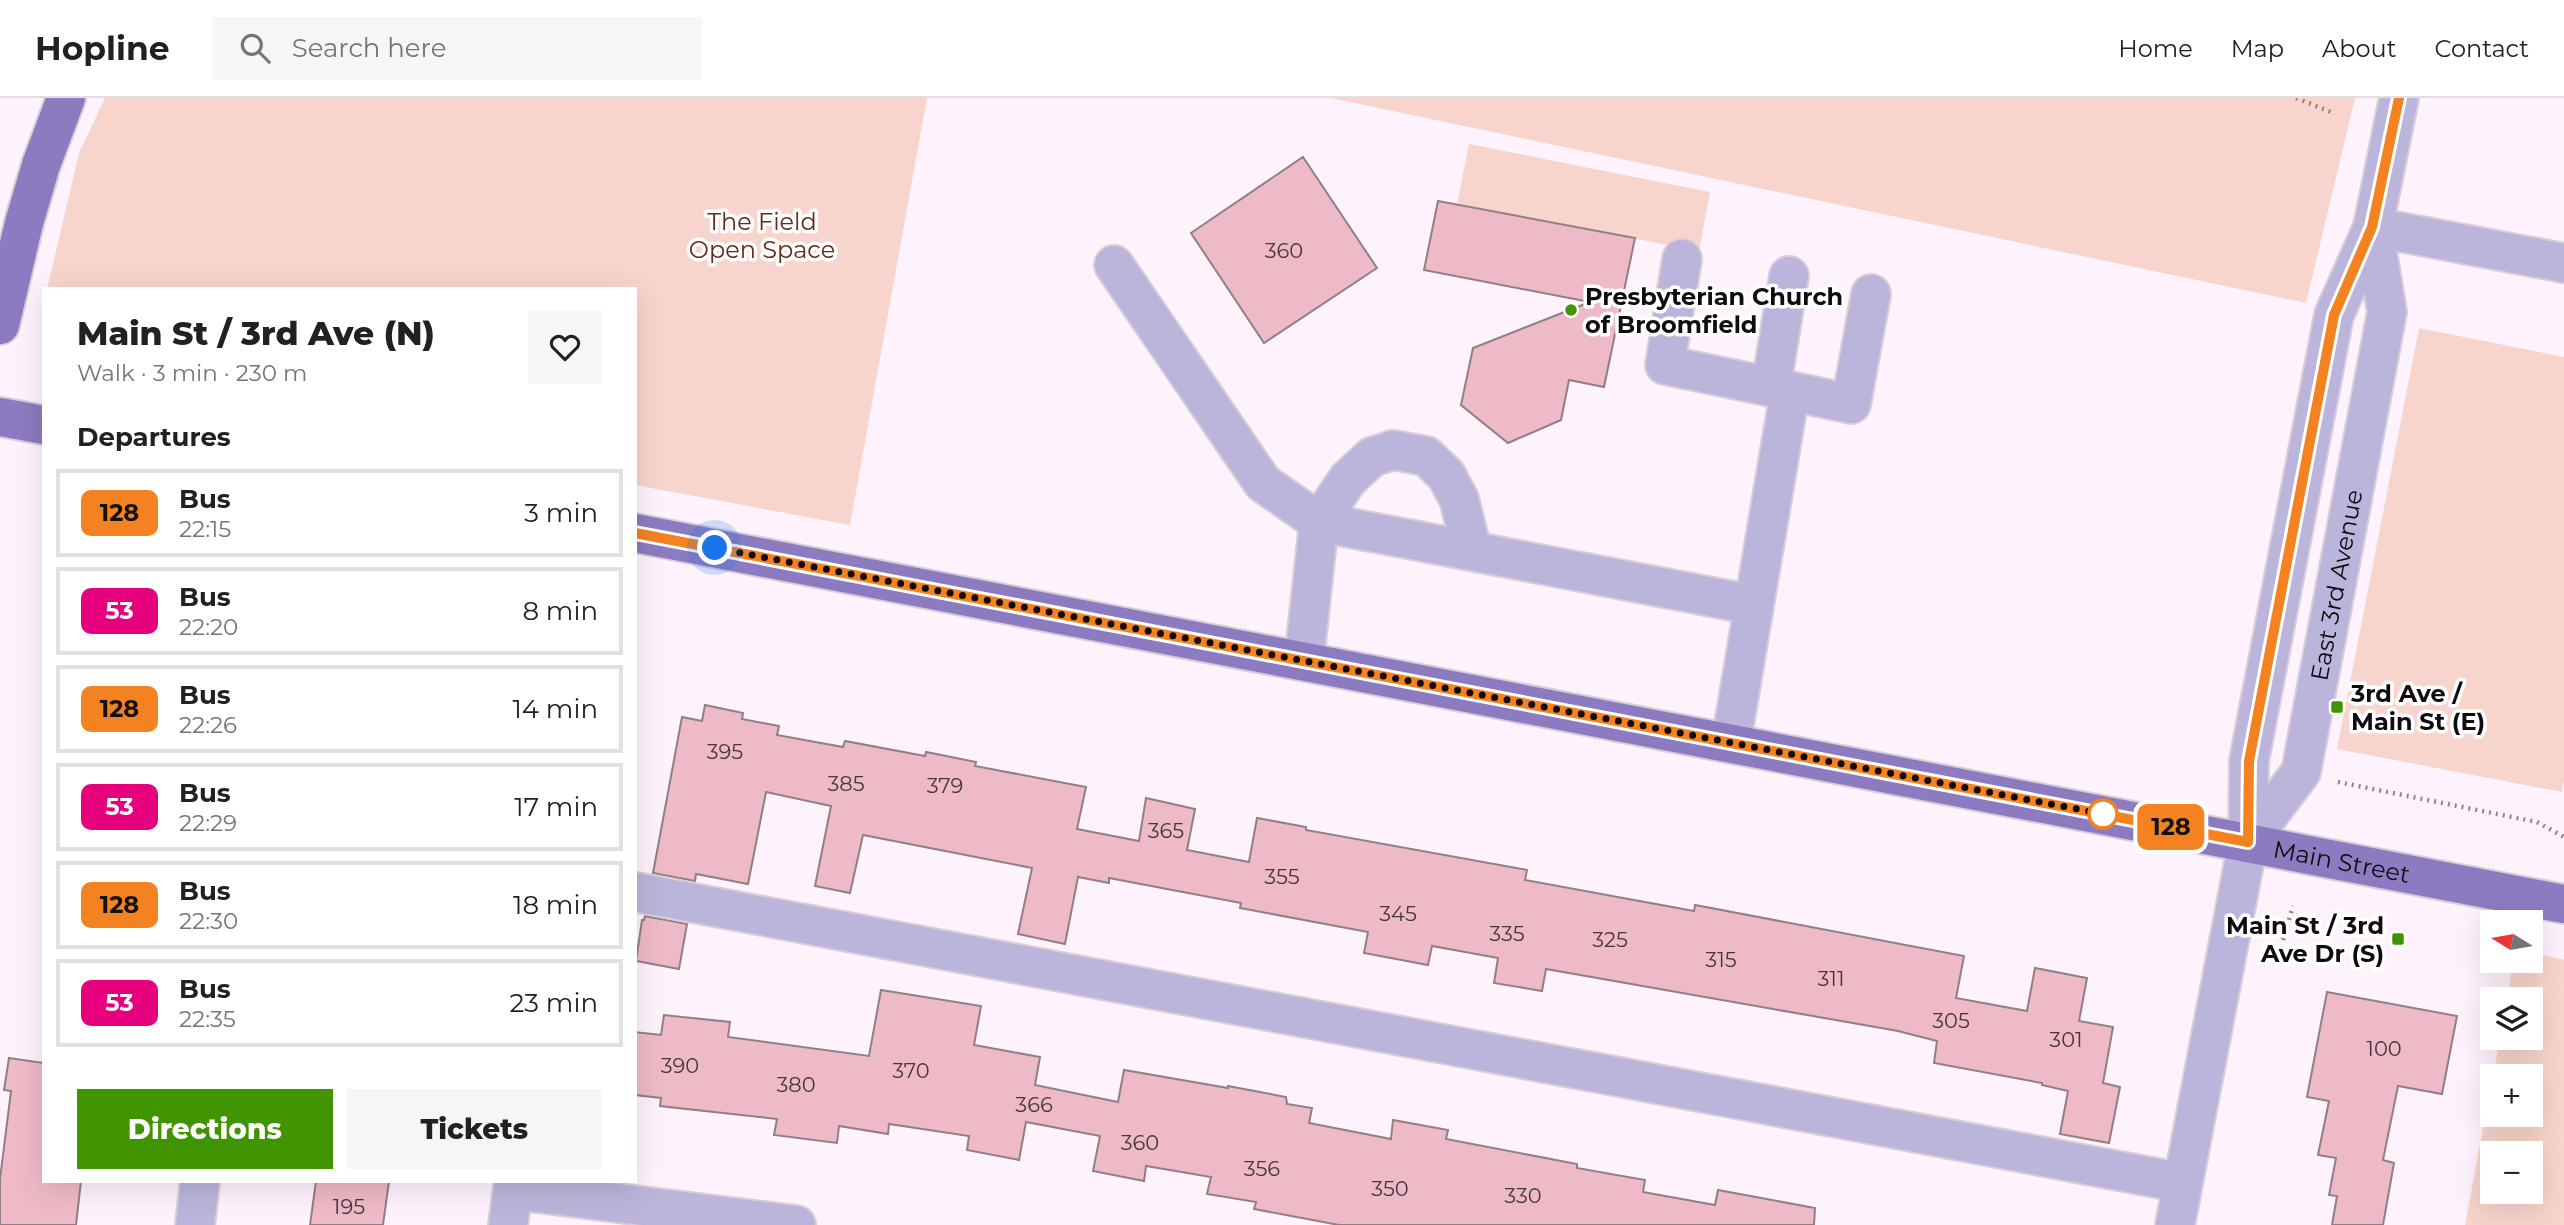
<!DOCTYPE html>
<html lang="en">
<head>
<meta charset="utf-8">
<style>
  :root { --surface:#fff; --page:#f6f6f6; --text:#202124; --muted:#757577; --line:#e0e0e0; --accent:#3f9400 }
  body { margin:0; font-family:Montserrat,sans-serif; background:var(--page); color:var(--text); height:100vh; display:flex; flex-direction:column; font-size:26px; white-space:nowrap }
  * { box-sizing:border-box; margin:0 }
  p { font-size:23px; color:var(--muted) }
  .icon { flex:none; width:38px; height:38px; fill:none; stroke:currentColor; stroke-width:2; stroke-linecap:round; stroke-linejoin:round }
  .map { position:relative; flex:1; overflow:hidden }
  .drawer { position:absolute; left:42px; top:189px; width:595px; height:896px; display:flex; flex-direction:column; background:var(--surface); border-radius:0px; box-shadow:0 7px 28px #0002 }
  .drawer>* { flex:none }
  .badge { padding:0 14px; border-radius:10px; font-size:24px; line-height:46px }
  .needle { width:46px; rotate:281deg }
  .controls { position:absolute; left:2480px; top:812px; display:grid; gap:14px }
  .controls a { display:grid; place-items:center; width:63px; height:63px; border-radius:0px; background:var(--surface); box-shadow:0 7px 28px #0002; font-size:35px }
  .you { position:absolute; width:35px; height:35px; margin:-18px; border:5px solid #fff; border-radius:50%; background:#1a73e8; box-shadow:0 0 0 10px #1a73e833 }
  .map>.badge { position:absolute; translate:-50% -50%; box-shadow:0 0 0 4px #fff }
  h2 { padding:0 35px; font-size:26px; line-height:63px }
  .round { display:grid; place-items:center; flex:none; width:74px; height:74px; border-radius:0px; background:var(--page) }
  .summary { display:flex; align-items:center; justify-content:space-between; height:119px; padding:0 35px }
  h1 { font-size:33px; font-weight:800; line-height:52px }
  .cta { display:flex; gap:14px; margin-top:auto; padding:14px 35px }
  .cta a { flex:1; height:80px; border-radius:0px; background:var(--accent); color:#fff; font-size:28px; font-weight:800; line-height:80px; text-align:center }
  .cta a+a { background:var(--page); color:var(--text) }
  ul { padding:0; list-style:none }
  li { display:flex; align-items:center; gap:21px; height:88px; margin:0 14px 10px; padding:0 21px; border:4px solid var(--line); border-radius:0px }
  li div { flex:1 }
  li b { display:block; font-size:26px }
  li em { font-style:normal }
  li .badge { min-width:77px; font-weight:700; text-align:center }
  header { display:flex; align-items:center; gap:42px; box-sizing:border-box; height:98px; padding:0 35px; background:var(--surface); border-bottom:2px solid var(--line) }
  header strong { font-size:33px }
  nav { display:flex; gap:38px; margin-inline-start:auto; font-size:24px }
  .search { width:490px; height:63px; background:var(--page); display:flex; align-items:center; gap:18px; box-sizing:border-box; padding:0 24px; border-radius:0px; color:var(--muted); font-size:26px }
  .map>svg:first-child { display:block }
  .green { fill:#f8d5cc; fill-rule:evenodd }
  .building { fill:#eebac7; stroke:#917f83; stroke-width:2 }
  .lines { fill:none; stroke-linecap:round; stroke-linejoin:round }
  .minor-casing { stroke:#d8ced7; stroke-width:42 }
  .major-casing { stroke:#d8ced7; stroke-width:42 }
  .path { stroke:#8d868d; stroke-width:4.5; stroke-dasharray:2 5; stroke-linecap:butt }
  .minor { stroke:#bcb5db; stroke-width:38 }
  .major { stroke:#8c7bc1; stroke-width:38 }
  .line-casing { stroke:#fff; stroke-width:16 }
  .line { stroke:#f58220; stroke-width:10 }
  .walk { stroke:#0f0b0f; stroke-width:7; stroke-dasharray:0 12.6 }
  .poi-dot { fill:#3f9400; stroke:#fff; stroke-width:2.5 }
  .stop-dot { fill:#fff; stroke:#f58220; stroke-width:3.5 }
  .labels { text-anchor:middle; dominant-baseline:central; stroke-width:7; stroke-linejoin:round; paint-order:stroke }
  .number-label { font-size:21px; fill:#47373d }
  .park-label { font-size:24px; fill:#662919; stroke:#fff }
  .poi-label { font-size:24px; font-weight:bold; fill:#0f0b0f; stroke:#fff; text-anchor:start }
  .street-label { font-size:24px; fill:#0f0b0f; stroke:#fff }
</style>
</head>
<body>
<header>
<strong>Hopline</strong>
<div class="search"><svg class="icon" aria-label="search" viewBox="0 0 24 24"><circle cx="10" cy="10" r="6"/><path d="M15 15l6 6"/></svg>Search here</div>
<nav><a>Home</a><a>Map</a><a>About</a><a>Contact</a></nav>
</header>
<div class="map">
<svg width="2564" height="1127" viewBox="0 0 2564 1127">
  <rect width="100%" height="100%" fill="#fef3fd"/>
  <path class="green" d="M 105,0 L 927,0 L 850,427 L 635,387 L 635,191 L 47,191 L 79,55 Z
    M 1331,0 L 2355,0 L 2306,205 Z
    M 1469,46 L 1710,94 L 1699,153 L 1457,106 Z
    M 2419,230 L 2564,259 L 2564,683 L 2562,694 L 2337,651 Z
    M 2531,854 L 2564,862 L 2564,1127 L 2465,1127 L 2492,981 L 2492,1017 L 2530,1017 L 2530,978 L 2493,978 L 2500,940 L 2530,940 L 2530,901 L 2507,901 L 2513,863 L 2530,863 ZM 2530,1055 L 2530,1094 L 2492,1094 L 2492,1055 Z"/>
  <path class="building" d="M 1303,59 L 1377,170 L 1264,245 L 1191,135 Z
    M 1438,103 L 1635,140 L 1604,289 L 1569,282 L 1561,322 L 1508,345 L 1461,307 L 1473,250 L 1590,204 L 1424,172 Z
    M 705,607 L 743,615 L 742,621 L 779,628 L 777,637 L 843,649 L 845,643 L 925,658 L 926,654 L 976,664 L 975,668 L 1086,689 L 1077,731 L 1139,743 L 1146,700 L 1195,711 L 1187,752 L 1249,764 L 1257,720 L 1306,729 L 1306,732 L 1527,772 L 1525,782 L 1694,813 L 1695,807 L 1964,858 L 1956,900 L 2027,913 L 2035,870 L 2087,880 L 2079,923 L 2113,929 L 2103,985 L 2120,989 L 2109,1045 L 2060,1036 L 2068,993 L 2042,987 L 2042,985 L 1934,965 L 1937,943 L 1898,933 L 1546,871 L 1542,893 L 1494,885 L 1498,860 L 1432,848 L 1428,867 L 1364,855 L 1368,834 L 1240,810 L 1241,805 L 1109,780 L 1109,785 L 1078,779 L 1065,846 L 1018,836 L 1032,770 L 863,737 L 850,795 L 815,788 L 831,708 L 766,694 L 748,786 L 696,776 L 695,783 L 653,775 L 682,619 L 702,623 Z
    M 645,818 L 687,826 L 679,871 L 636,863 L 642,822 L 644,822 Z
    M 881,892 L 981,908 L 974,947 L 1040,959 L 1035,987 L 1118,1004 L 1124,972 L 1228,990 L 1228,988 L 1286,999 L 1287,1006 L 1312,1010 L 1309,1025 L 1391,1041 L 1393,1022 L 1448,1032 L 1446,1041 L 1577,1066 L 1577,1070 L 1645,1082 L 1643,1094 L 1715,1107 L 1718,1092 L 1815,1110 L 1814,1127 L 1339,1127 L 1254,1111 L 1256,1104 L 1207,1096 L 1211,1079 L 1146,1068 L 1144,1083 L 1093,1073 L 1100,1038 L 1026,1024 L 1019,1062 L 967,1052 L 969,1038 L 889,1026 L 888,1036 L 839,1028 L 837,1045 L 774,1037 L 777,1021 L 660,1008 L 661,1000 L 635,997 L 635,934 L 661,937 L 664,917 L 730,924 L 728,939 L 869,958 Z
    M 2327,894 L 2457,918 L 2442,996 L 2398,988 L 2383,1062 L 2394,1065 L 2383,1127 L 2332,1127 L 2337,1098 L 2329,1097 L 2336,1060 L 2318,1057 L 2329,1003 L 2307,999 Z
    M 9,960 L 44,965 L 44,1083 L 81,1083 L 76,1127 L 0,1127 L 0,1081 L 11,993 L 4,992 Z
    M 316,1083 L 389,1083 L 383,1127 L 310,1127 Z"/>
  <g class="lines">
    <g class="minor-casing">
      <g id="minor">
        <path d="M 2373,129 L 2564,165"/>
        <path d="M 1682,161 L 1665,267 L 1790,293 L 1731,645"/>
        <path d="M 1114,167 L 1263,385 L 1319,424 L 1348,381 L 1372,359 L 1393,352 L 1426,358 L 1446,377 L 1459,401 L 1472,453"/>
        <path d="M 1771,289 L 1789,178"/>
        <path d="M 1790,293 L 1851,306 L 1871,196"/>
        <path d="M 1304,563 L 1319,424 L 1754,507"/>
        <path id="s1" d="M 2248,744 L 2301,674 L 2387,214 L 2373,129"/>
        <path d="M 635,794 L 2183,1085"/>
        <path d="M 513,1092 L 796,1127"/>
        <path d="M 195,1127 L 200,1083"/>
        <path d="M 508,1127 L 514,1083"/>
        <path d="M 2175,1127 L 2248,744 L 2249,663 L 2334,217 L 2373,129 L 2399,0"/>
      </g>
    </g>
    <g class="major-casing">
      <g id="major">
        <path d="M 0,227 L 24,125 L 41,67 L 66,0"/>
        <path d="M 0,319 L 44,327"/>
        <path id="s2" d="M 635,435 L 2564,806"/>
      </g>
    </g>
    <path class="path" d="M 2296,0 L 2331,14
      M 2338,684 L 2537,724 L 2564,739
      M 2283,842 L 2293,808"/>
    <use href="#minor" class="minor"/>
    <use href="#major" class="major"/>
  </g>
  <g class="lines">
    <g class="line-casing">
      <path id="line" d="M 635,435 L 2248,744 L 2249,663 L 2334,217 L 2372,129 L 2399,0"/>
    </g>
    <use href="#line" class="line"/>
    <path class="walk" d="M 715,450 L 2103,716"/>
  </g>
  <g class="poi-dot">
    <circle cx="1571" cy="212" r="7"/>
    <rect x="2330" y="602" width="14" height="14" rx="3.5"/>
    <rect x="2391" y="834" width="14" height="14" rx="3.5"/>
  </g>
  <circle class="stop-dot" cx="2103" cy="716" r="14"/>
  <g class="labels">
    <g class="number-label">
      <text x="1284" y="152">360</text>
      <text x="725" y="653">395</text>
      <text x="846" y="685">385</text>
      <text x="945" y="687">379</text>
      <text x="1166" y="732">365</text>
      <text x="1282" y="778">355</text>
      <text x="1398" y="815">345</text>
      <text x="1507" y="835">335</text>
      <text x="1610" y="841">325</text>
      <text x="1721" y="861">315</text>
      <text x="1831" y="880">311</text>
      <text x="1951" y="922">305</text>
      <text x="2066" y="941">301</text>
      <text x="2384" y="950">100</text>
      <text x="680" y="967">390</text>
      <text x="911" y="972">370</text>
      <text x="796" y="986">380</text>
      <text x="1034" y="1006">366</text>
      <text x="1140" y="1044">360</text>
      <text x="1262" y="1070">356</text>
      <text x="1390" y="1090">350</text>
      <text x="1523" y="1097">330</text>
      <text x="349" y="1108">195</text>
    </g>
    <g class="park-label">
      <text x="762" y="123">The Field<tspan x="762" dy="28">Open Space</tspan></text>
    </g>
    <g class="poi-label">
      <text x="1585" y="198">Presbyterian Church<tspan x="1585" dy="28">of Broomfield</tspan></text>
      <text x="2351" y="595">3rd Ave /<tspan x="2351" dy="28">Main St (E)</tspan></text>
      <text x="2384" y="827" text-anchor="end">Main St / 3rd<tspan x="2384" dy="28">Ave Dr (S)</tspan></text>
    </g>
    <g class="street-label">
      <text stroke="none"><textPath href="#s1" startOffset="278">East 3rd Avenue</textPath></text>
      <text stroke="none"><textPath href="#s2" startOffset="1738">Main Street</textPath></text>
    </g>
  </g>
</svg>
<div class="controls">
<a><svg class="needle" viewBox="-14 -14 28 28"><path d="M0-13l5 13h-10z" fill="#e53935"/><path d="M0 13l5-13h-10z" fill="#757577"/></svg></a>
<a><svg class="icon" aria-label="layers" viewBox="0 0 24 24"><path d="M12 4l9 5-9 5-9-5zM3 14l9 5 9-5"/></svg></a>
<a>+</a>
<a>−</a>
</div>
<div class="you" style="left:715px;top:450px"></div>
<b class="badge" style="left:2171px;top:729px;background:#f58220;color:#111">128</b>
<section class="drawer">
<div class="summary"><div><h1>Main St / 3rd Ave (N)</h1><p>Walk · 3 min · 230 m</p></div><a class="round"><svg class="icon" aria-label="heart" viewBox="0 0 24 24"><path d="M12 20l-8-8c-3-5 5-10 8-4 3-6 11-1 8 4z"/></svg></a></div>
<h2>Departures</h2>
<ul>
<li><span class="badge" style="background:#f58220;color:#111">128</span><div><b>Bus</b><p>22:15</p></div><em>3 min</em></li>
<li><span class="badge" style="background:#e6007e;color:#fff">53</span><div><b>Bus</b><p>22:20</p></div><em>8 min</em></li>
<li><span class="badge" style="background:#f58220;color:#111">128</span><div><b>Bus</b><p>22:26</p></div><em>14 min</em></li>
<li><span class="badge" style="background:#e6007e;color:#fff">53</span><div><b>Bus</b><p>22:29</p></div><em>17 min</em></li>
<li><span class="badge" style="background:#f58220;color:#111">128</span><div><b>Bus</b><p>22:30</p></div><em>18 min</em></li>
<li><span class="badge" style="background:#e6007e;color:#fff">53</span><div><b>Bus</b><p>22:35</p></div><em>23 min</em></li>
</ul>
<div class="cta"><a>Directions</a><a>Tickets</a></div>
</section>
</div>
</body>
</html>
